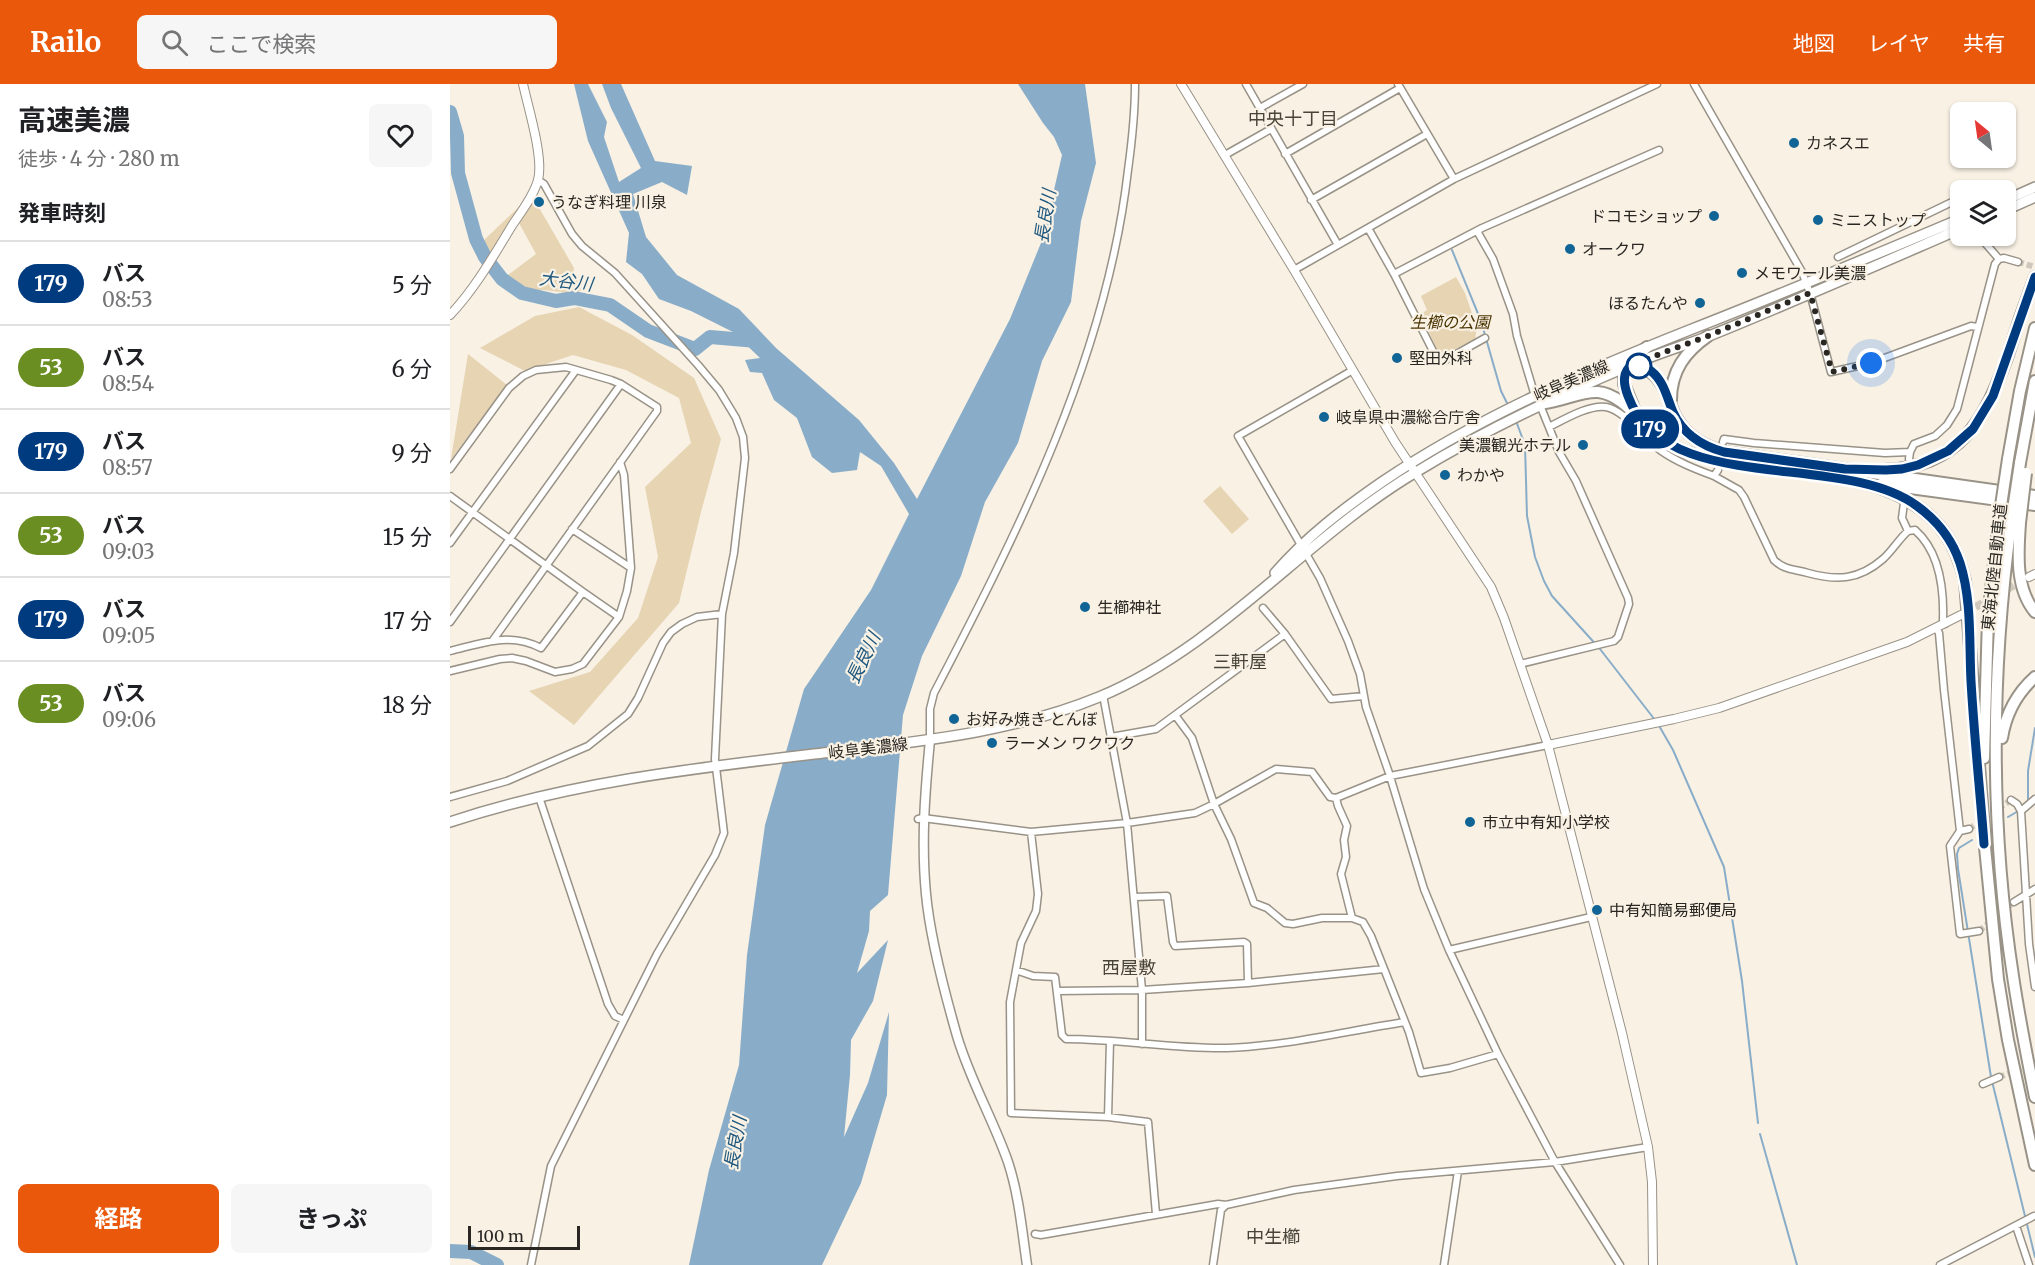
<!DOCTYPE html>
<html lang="ja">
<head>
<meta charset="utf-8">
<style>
  :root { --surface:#fff; --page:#f6f6f6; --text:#202124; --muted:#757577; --line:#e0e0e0; --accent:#ea580c }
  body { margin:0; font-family:Merriweather,"Noto Sans JP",serif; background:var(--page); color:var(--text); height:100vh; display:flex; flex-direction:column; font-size:22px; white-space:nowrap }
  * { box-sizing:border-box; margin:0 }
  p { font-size:20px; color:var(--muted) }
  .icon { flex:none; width:33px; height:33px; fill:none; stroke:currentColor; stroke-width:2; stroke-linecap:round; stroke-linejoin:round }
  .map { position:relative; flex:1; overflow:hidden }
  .panel { display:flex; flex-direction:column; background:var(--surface); width:450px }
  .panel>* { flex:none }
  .badge { padding:0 12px; border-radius:20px; font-size:21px; line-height:39px }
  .needle { width:39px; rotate:331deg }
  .controls { position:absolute; left:1500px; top:18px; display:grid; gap:12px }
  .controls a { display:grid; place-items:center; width:66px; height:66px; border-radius:9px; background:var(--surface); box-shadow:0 2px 4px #0004; font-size:30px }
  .scale { position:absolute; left:18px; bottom:15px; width:112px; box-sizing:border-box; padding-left:6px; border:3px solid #2a2723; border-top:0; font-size:16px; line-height:21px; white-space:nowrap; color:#2a2723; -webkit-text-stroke:4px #f8f1e4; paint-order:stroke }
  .you { position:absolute; width:30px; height:30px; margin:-15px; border:4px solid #fff; border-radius:50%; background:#1a73e8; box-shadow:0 0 0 9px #1a73e833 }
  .map>.badge { position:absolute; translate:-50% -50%; box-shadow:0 0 0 3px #fff }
  h2 { padding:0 18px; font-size:22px; line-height:54px }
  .round { display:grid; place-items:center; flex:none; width:63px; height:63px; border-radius:9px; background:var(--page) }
  .headline { display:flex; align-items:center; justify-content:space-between; height:102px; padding:0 18px }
  h1 { font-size:28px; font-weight:700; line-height:45px }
  .button { display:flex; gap:12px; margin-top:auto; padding:12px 18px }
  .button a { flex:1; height:69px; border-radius:9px; background:var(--accent); color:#fff; font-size:24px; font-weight:700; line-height:69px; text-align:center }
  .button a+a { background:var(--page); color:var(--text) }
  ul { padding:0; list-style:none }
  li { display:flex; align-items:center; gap:18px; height:84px; padding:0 18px; border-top:2px solid var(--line) }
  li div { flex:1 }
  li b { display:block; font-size:22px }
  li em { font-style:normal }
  li .badge { min-width:66px; font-weight:700; text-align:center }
  header { display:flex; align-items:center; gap:36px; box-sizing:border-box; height:84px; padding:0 30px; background:var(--accent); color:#fff }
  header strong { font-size:28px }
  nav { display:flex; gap:33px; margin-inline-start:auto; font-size:21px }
  .search { width:420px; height:54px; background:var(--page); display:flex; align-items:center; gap:15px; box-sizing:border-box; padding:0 21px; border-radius:9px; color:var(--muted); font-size:22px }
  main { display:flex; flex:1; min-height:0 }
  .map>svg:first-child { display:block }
  .green { fill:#e6d4b3 }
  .water { fill:#89adc9 }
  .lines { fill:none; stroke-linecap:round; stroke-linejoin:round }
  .stream { stroke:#89adc9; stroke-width:2 }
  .river { stroke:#89adc9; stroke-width:14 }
  .minor-tunnel { stroke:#cfc9bd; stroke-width:6; stroke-dasharray:6 3; stroke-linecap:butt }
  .tertiary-tunnel { stroke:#cfc9bd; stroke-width:8; stroke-dasharray:8 4; stroke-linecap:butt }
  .minor-casing { stroke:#999287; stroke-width:9 }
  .tertiary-casing { stroke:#999287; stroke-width:10 }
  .secondary-casing { stroke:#999287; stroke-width:11 }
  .primary-casing { stroke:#999287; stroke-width:12 }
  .motorway-casing { stroke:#999287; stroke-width:14 }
  .minor { stroke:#fff; stroke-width:6 }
  .tertiary { stroke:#fff; stroke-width:8 }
  .secondary { stroke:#fff; stroke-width:8 }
  .primary { stroke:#fff; stroke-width:9 }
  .motorway { stroke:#fff; stroke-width:10 }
  .motorway-bridge-casing { stroke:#999287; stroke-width:14; stroke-linecap:butt }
  .motorway-bridge { stroke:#fff; stroke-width:10 }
  .line-casing { stroke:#fff; stroke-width:14 }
  .line { stroke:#003b80; stroke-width:9 }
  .walk { stroke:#2a2723; stroke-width:6; stroke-dasharray:0 10.8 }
  .poi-dot { fill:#116596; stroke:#f8f1e4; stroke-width:2 }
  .stop-dot { fill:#fff; stroke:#003b80; stroke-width:3 }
  .labels { text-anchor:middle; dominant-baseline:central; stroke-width:4.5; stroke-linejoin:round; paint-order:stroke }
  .poi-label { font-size:16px; fill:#2a2723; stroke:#f8f1e4; text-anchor:start }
  .park-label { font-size:16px; font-style:italic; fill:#4b3502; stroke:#f8f1e4 }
  .street-label { font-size:16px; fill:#2a2723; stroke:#f8f1e4 }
  .neighbourhood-label { font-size:18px; fill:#494439; stroke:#f8f1e4 }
  .water-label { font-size:18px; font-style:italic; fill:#1d577e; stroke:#f8f1e4 }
</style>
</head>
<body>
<header>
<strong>Railo</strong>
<div class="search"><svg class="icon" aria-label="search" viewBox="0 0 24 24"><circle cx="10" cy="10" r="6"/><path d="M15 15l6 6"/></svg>ここで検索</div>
<nav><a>地図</a><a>レイヤ</a><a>共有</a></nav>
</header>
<main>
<section class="panel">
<div class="headline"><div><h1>高速美濃</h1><p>徒歩 · 4 分 · 280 m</p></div><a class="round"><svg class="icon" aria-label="heart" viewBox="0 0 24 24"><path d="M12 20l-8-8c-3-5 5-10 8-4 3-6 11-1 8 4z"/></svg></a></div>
<h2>発車時刻</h2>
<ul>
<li><span class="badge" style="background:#003b80;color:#fff">179</span><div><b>バス</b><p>08:53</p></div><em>5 分</em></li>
<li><span class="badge" style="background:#6b8e23;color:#fff">53</span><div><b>バス</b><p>08:54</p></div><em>6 分</em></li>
<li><span class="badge" style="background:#003b80;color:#fff">179</span><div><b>バス</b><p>08:57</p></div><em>9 分</em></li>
<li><span class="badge" style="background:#6b8e23;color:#fff">53</span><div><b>バス</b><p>09:03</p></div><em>15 分</em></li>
<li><span class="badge" style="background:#003b80;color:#fff">179</span><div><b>バス</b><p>09:05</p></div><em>17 分</em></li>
<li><span class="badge" style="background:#6b8e23;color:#fff">53</span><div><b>バス</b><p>09:06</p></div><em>18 分</em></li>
</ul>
<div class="button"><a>経路</a><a>きっぷ</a></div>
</section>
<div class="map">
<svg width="1585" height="1181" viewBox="0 0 1585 1181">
  <rect width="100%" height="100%" fill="#f8f1e4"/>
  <path class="green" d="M 84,115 L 124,184 L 123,191 L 134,204 L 126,210 L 94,206 L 76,207 L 54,194 L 86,170 L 69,139 Z
    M 74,118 L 40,170 L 31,159 Z
    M 1006,193 L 1015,209 L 1027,244 L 1025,255 L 995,270 L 988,268 L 971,230 L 977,226 L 971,212 Z
    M 129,223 L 182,251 L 244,294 L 271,355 L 251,428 L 229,519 L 124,641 L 79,607 L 140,588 L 188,534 L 208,473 L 195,403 L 241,359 L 229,314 L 176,286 L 123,271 L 75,287 L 30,264 L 85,232 Z
    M 18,270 L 57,301 L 1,375 Z
    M 770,402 L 799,435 L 782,450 L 753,417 Z"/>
  <path class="water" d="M 124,0 L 138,0 L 157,38 L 154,53 L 169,98 L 191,84 L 161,24 L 152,0 L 171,0 L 205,77 L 242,82 L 237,111 L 212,98 L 183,110 L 196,153 L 227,191 L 289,225 L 326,264 L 409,336 L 444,379 L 467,415 L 560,235 L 593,154 L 612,71 L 604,53 L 593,39 L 568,0 L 635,0 L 646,79 L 631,137 L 621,218 L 592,277 L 568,359 L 535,418 L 511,492 L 472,572 L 453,631 L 438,811 L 420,827 L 419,847 L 407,889 L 438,856 L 423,917 L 401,956 L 400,991 L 394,1053 L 418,999 L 439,928 L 437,1011 L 411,1099 L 372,1181 L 239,1181 L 259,1086 L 289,981 L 297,871 L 315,741 L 354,605 L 421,506 L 459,430 L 431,382 L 410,368 L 407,386 L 382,389 L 362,373 L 347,334 L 324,316 L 312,289 L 300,288 L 295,276 L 310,274 L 283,248 L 241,227 L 209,215 L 192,190 L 176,178 L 179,149 L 138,57 Z"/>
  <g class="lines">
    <path class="stream" d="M 1002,166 L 1031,237 L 1051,307 L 1058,321
      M 1066,337 L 1075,361 L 1077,432 L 1085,473 L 1094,497 L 1102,512 L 1150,565 L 1205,636
      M 1208,640 L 1223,666 L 1274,783 L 1292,897 L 1308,1039
      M 1578,718 L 1578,687 L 1585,644
      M 1558,733 L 1570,726
      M 1522,756 L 1509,764 L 1507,770 L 1508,785 L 1541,993 L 1585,1173
      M 1310,1050 L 1347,1181"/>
    <path class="river" d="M 0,28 L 7,52 L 8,89 L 26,155 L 35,173 L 52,195 L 72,209 L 106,217 L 124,214 L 160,221 L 198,247 L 245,265 L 260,253 L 307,257
      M 0,1167 L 21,1168 L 47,1181"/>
    <path class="minor-tunnel" d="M 1568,178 L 1585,183
      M 1519,745 L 1561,716
      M 1529,847 L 1564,818
      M 1549,993 L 1585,980"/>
    <path class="tertiary-tunnel" d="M 1515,529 L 1575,495"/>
    <g class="minor-casing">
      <path id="minor" d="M 796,0 L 888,161
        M 948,0 L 1004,95
        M 1244,0 L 1352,188 L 1360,209 L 1381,288 L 1421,279 L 1521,242 L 1527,243
        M 810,24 L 853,0
        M 835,70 L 950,4
        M 775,71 L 821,45
        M 861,116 L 977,50
        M 918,144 L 944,190 L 987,275 L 992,278 L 1035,254
        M 1027,147 L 1043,175 L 1063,230 L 1067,252 L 1085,312
        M 1529,152 L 1549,175 L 1554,174 L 1568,178
        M 1388,173 L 1502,118 L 1508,125
        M 844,186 L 1004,95 L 1207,0
        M 944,190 L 1032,144 L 1209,66
        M 903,286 L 788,352 L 870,494 L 898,557 L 910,590 L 916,623 L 939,689 L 974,805 L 999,866 L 1048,970 L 1105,1078 L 1170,1181
        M 1099,343 C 1113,336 1140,320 1156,323 C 1174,326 1194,354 1210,366 C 1227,378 1245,385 1264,392 L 1268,386
        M 1273,358 L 1274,355 L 1304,359 L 1435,369 L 1460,368
        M 1459,375 L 1460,368 L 1464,360 L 1485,352 L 1497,341 L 1507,325 L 1545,180 L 1549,175
        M 0,385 L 59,304 L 73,292 L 86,286 L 116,283 L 161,296 L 171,300 L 207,323 L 207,327 L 43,556
        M 1264,392 L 1289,406 L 1294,413 L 1324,476 C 1334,486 1344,485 1358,489 C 1387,497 1409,496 1433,475 C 1442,467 1449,455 1458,447 L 1465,446 C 1490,468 1494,505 1493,536 L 1495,540
        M 0,412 L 133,508 L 169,533
        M 1454,419 L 1452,434 L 1458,447
        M 122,445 L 181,484
        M 0,459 L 126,286
        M 813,524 L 835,550 L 881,615 L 914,612
        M 0,538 L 171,300
        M 1486,544 L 1489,549 L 1494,606 L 1510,747 L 1500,762 L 1510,850 L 1529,847
        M 0,567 C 33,559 59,548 91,564 L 133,508
        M 1070,580 L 1164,557 L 1168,553 L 1179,520 L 1178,514 L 1126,397 L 1109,368 L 1090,321
        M 0,587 L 50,575 L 62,574 L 76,577 L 105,588 L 122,585 L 133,580 L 169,533 L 177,507 L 181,484 L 174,391 L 170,378
        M 653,611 L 677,739 L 692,906 L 692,960
        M 725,631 L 742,654 L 764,720 L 781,755 L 804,819 L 817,824 L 835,839 L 843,840 L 872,834 L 902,834 L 913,838 L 921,852 L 959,948 L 971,989 L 1000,984 L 1048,970
        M 661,653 L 706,645 L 835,550
        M 480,656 L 480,625 L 484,609 C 569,446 657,272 678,86 C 682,57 685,29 685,0
        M 0,713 L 57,697 L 138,662 L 178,630 L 188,614 L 213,559 L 221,548 L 232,540 L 247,533 L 272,530
        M 89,713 L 158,920 L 165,932 L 174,936
        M 886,714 L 888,722 L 897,742 L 894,756 L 896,773 L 891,790 L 902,834
        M 1561,716 L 1567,720 L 1571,727 L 1579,860 L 1585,903
        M 1571,727 L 1585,715
        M 468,735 L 473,734 L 581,748 L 677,739 L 745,729 L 764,720 L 826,685 L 862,688 L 880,713 L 886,714 L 940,692 L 1098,661
        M 1510,747 L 1519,745
        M 581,748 L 588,810 L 586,827 L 571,859 L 560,918 L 561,1029 L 658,1033 L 698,1038 L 706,1130
        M 684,813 L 717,812 L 723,858 L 725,862 L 794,858 L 797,860 L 798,899
        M 1564,818 L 1585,805
        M 999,866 L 1141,833
        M 566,886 L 583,892 L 605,893 L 612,951 L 616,955 C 670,955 723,965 777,964 C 837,962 896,947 955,938
        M 607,907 L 692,906 L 798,899 L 934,885
        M 1533,1000 L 1549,993
        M 658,1033 L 660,957
        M 1566,1142 L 1579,1181
        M 585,1150 L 591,1151 L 768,1120 L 776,1121 L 844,1106 L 947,1092 L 1105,1078 L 1198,1063
        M 81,1181 L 101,1082 L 207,870 L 265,771 L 274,749 L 265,675 L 272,530 L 284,469 L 295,374 L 293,353 L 286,334 L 269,306 L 248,281 L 165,189 L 132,162 L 122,150 L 94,100 L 88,96
        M 763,1181 L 771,1126 L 776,1121
        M 994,1181 L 1008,1087
        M 1490,1181 L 1584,1132"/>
    </g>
    <g class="tertiary-casing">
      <path id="tertiary" d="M 731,0 L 844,186 L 945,358 L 1041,503 L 1054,534 L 1098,661 L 1172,949 L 1198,1063 L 1202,1098 L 1203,1181
        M 0,231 C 25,205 44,171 63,140 C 72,127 84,111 88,96 C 94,74 78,23 73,0
        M 1579,493 L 1585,490
        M 1098,661 L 1224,635 L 1269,624 L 1457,558 L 1511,531"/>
    </g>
    <g class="secondary-casing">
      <path id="secondary" d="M 480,656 C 475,708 471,758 476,810 C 480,854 495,910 507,952 C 520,996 543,1035 558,1078 C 569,1111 572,1147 577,1181"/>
    </g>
    <g class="primary-casing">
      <path id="primary" d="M 1556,116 L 1585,103
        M 1556,126 L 1585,113
        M 825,489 C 856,453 893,425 932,398 C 1027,334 1131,289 1237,247 C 1329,211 1420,173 1510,135
        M 0,738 C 123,697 254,683 382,668 C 473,657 564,648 649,613 C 771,562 855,454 966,388 C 1035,346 1107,312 1181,281 C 1206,270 1233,262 1259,252 C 1343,218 1427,181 1510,145"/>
    </g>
    <g class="motorway-casing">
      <path id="motorway" d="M 1155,281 C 1186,277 1206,282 1218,313 C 1221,322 1223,330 1229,338 C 1240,355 1256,362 1274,368 L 1585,412
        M 1221,316 C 1221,287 1235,268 1258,252
        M 1095,319 C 1113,317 1131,307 1148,308 C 1171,310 1189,336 1206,350 C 1218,360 1231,367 1246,371 C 1323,395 1446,377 1496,451 C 1506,465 1511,481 1515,497 L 1535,760
        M 1185,327 L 1174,300 L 1174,290 L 1189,270 L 1197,263
        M 1558,375 L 1570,307 L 1585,244
        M 1570,379 L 1585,297
        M 1434,386 C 1511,383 1535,335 1558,271 C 1566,245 1575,219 1585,193
        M 1431,400 L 1585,421
        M 1561,439 C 1541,589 1540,743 1563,892 C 1569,933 1577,973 1585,1013
        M 1570,439 C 1568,469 1565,504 1585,528
        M 1552,654 C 1556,629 1566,610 1585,593
        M 1534,674 L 1538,533 L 1549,435
        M 1534,753 L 1548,895 L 1558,956 L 1585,1081"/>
    </g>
    <use href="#minor" class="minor"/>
    <use href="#tertiary" class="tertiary"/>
    <use href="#secondary" class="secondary"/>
    <use href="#primary" class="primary"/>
    <use href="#motorway" class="motorway"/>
    <g class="motorway-bridge-casing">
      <path id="motorway-bridge" d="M 1549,435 L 1558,375
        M 1561,439 L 1570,379
        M 1570,439 L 1576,389"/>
    </g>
    <use href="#motorway-bridge" class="motorway-bridge"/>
  </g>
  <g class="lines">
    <g class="line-casing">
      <path id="line" d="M 1534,760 C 1530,706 1524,651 1521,597 C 1519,559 1522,516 1510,479 C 1502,455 1488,437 1467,422 C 1391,366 1215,414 1178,312 C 1173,299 1172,288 1183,280 C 1189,281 1196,283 1201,287 C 1214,297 1217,314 1223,328 C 1233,350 1252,362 1274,368 L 1395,385 L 1436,386 L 1452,385 L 1468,381 L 1498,367 L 1523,345 L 1543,312 L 1585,193"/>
    </g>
    <use href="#line" class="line"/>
    <path class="walk" d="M 1189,282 L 1183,280 L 1258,252 L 1360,209 L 1382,288 L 1421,279"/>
  </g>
  <g class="poi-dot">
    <circle cx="1344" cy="59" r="6"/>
    <circle cx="89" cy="118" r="6"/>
    <circle cx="1264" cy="132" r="6"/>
    <circle cx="1368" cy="136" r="6"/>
    <circle cx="1120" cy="165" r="6"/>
    <circle cx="1292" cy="189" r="6"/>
    <circle cx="1250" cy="219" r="6"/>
    <circle cx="947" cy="274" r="6"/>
    <circle cx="874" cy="333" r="6"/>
    <circle cx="1133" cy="361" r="6"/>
    <circle cx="995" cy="391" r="6"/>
    <circle cx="635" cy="523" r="6"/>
    <circle cx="504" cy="635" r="6"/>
    <circle cx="542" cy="659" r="6"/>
    <circle cx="1020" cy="738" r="6"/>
    <circle cx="1147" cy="826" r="6"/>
  </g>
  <circle class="stop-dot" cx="1189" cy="282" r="12"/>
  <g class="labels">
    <g class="poi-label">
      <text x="1356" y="59">カネスエ</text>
      <text x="101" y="118">うなぎ料理 川泉</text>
      <text x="1252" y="132" text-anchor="end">ドコモショップ</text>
      <text x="1380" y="136">ミニストップ</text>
      <text x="1132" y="165">オークワ</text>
      <text x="1304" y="189">メモワール美濃</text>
      <text x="1238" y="219" text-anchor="end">ほるたんや</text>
      <text x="959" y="274">堅田外科</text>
      <text x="886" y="333">岐阜県中濃総合庁舎</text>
      <text x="1121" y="361" text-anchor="end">美濃観光ホテル</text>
      <text x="1007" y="391">わかや</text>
      <text x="647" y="523">生櫛神社</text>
      <text x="516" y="635">お好み焼き とんぼ</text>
      <text x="554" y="659">ラーメン ワクワク</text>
      <text x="1032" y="738">市立中有知小学校</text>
      <text x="1159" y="826">中有知簡易郵便局</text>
    </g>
    <g class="park-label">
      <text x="1000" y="238">生櫛の公園</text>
    </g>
    <g class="street-label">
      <text transform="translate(1121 296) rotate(-23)">岐阜美濃線</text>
      <text transform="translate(1544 483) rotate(-84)">東海北陸自動車道</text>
      <text transform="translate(418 664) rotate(-7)">岐阜美濃線</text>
    </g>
    <g class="neighbourhood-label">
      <text x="843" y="34">中央十丁目</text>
      <text x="790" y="577">三軒屋</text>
      <text x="679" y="883">西屋敷</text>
      <text x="823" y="1152">中生櫛</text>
    </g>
    <g class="water-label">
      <text transform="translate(595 132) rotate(-81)">長良川</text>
      <text transform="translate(116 197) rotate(7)">大谷川</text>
      <text transform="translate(413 574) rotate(-64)">長良川</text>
      <text transform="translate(285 1059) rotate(-80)">長良川</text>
    </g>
  </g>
</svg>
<div class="controls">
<a><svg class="needle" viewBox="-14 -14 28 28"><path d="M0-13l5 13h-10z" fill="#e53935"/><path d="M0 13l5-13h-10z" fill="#757577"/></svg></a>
<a><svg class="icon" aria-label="layers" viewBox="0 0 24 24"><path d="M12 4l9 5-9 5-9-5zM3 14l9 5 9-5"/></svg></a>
</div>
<div class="scale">100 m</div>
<div class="you" style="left:1421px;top:279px"></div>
<b class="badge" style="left:1200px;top:345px;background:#003b80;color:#fff">179</b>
</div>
</main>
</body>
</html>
